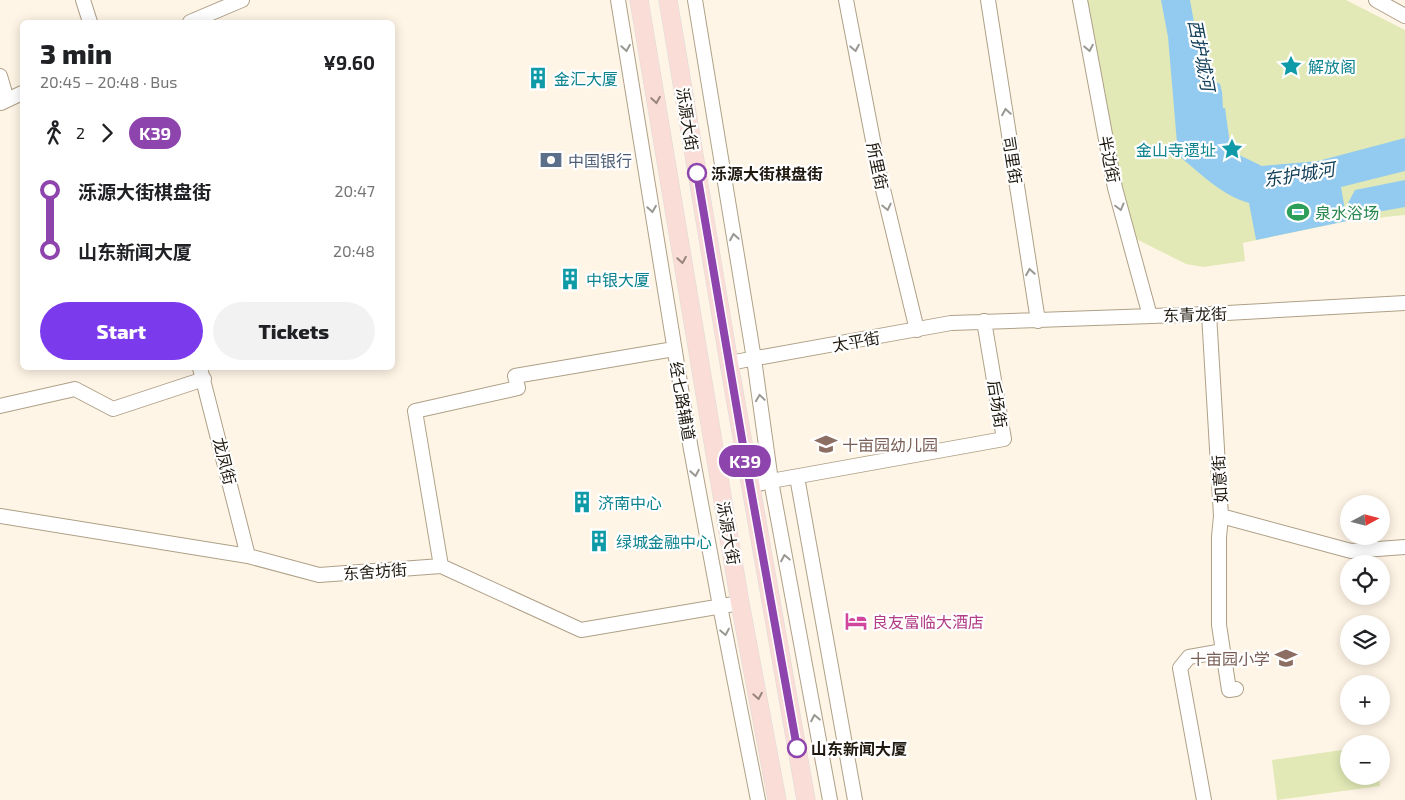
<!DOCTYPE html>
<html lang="en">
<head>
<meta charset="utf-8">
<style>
  :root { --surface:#fff; --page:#f2f2f2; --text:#202124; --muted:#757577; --accent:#7c3aed }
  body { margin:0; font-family:"Exo 2","Noto Sans SC",sans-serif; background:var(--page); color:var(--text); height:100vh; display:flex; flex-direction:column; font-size:19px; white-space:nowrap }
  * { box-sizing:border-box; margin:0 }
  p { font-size:16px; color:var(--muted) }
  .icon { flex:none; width:28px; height:28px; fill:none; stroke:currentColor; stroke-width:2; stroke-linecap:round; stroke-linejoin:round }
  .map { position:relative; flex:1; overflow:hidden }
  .details { position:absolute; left:20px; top:20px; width:375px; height:350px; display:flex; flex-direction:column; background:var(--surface); border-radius:8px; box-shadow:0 2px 12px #0003 }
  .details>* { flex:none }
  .badge { padding:0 10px; border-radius:16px; font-size:18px; line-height:32px }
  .needle { width:32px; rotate:83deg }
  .tools { position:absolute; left:1340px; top:495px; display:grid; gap:10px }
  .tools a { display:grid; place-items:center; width:50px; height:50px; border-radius:50%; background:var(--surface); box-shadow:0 2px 12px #0003; font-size:25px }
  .map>.badge { position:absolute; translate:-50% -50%; box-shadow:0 0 0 2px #fff }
  .legs { display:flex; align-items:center; gap:8px; height:55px; padding:0 20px; font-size:16px }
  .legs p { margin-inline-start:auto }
  .headline { display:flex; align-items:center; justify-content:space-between; height:85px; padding:0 20px }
  h1 { font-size:28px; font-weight:800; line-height:38px }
  .action { display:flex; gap:10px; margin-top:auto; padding:10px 20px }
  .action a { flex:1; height:58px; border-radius:30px; background:var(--accent); color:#fff; font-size:20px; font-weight:800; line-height:58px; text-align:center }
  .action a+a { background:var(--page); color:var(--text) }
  ul { padding:0 20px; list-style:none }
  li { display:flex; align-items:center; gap:18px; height:60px; font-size:19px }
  li i { display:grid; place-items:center; width:8px; height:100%; margin:0 6px; background:currentColor }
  li i::after { content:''; width:12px; height:12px; margin:-6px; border:4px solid; border-radius:50%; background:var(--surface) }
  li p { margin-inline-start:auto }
  li:first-child i { background:linear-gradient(#0000 50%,currentColor 0) }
  li:last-child i { background:linear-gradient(currentColor 50%,#0000 0) }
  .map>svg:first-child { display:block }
  .green { fill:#e2e9b6 }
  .water { fill:#93cbf0 }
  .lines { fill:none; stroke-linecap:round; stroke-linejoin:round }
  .minor-casing { stroke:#afa088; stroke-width:16 }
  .major-casing { stroke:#dbdad9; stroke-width:19 }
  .minor { stroke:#fff; stroke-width:14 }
  .major { stroke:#fbddd7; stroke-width:18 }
  .oneway { stroke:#9a9893 }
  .oneway2 { stroke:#98857d }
  .line-1-casing { stroke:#fff; stroke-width:11 }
  .line-1 { stroke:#8e44ad; stroke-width:8 }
  .stop-1-dot { fill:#fff; stroke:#8e44ad; stroke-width:2.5 }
  .labels { text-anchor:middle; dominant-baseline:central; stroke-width:4.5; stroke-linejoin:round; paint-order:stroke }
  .culture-label { font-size:16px; fill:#0d838f; stroke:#fff; text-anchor:start }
  .street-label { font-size:16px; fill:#1f1910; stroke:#fff }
  .service-label { font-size:16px; fill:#4e5e75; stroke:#fff; text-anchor:start }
  .stop-label { font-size:16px; font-weight:bold; fill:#1f1910; stroke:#fff; text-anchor:start }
  .leisure-label { font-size:16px; fill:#27864d; stroke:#fff; text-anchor:start }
  .education-label { font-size:16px; fill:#785e54; stroke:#fff; text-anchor:start }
  .hotel-label { font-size:16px; fill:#b23c85; stroke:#fff; text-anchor:start }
  .water-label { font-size:18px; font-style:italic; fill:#14405a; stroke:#fff }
</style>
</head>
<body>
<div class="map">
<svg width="1405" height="800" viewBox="0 0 1405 800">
  <rect width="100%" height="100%" fill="#fff5e6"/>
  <path class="green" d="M 1082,0 L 1346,0 L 1405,30 L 1405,215 L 1347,221 L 1243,243 L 1245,261 L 1203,267 L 1186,264 L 1136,239 L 1112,162 Z
    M 1349,749 L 1349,776 L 1379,776 L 1380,786 L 1277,800 L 1272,760 Z"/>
  <path class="water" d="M 1161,0 L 1190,0 L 1195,28 L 1198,34 L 1204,36 L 1207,40 L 1209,46 L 1207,56 L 1213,68 L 1214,81 L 1220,84 L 1222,92 L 1223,108 L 1225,108 L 1231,151 L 1262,166 L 1318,161 L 1405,138 L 1405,171 L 1341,187 L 1347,221 L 1256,240 L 1249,203 C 1221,195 1200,173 1178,155 L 1168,37 Z
    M 1405,180 L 1405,207 L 1383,211 L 1353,212 L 1348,203 L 1355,190 Z"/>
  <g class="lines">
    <g class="minor-casing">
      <path id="minor" d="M 83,0 L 90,22
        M 618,0 L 690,444 L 720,606 L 758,800
        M 695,0 L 754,359 L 771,481 L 830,800
        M 846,0 L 880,177 L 917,330
        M 988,0 L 1038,321
        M 1080,0 L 1115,188 L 1150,316
        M 1376,0 L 1405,16
        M 190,22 L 242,0
        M 0,76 L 7,100
        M 1,103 L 22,93
        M 1209,314 L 1221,516 L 1351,551 L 1405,547
        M 729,363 L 951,323 L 1209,314 L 1405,303
        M 200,368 L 248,556
        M 0,406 L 75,389 L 113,409 L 204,379
        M 797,477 L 855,800
        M 750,486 L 771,481 L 1004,439 L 984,321
        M 0,516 L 248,556 L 319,575 L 441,566 L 581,630 L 740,603
        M 1221,516 L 1219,537 L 1219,625 L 1229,690 L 1236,689
        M 441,566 L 415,411 L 518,388 L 515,376 L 674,349
        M 1204,800 L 1180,668 L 1189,657 L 1223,651"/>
    </g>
    <g class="major-casing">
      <path id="major" d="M 639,0 L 740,603 L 777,800
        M 668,0 L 729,363 L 806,800"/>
    </g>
    <use href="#minor" class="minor"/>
    <use href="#major" class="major"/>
  </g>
  <defs><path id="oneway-chevron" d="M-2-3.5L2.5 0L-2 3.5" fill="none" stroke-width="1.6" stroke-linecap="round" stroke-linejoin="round" transform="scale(1.25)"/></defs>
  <g class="oneway">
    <use href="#oneway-chevron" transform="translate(626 48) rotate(81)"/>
    <use href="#oneway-chevron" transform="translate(855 48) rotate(79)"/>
    <use href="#oneway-chevron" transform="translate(1089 48) rotate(79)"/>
    <use href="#oneway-chevron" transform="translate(1006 112) rotate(-99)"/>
    <use href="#oneway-chevron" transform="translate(887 207) rotate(77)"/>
    <use href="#oneway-chevron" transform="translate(1120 207) rotate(75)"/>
    <use href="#oneway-chevron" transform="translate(652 209) rotate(81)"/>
    <use href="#oneway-chevron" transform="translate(734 237) rotate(-99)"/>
    <use href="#oneway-chevron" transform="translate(1030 272) rotate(-99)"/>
    <use href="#oneway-chevron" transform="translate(760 398) rotate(-98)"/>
    <use href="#oneway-chevron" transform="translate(695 473) rotate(80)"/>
    <use href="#oneway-chevron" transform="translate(785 558) rotate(-101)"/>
    <use href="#oneway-chevron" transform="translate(725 632) rotate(79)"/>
    <use href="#oneway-chevron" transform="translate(815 718) rotate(-101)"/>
  </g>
  <g class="oneway2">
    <use href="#oneway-chevron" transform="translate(656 100) rotate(81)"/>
    <use href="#oneway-chevron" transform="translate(682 260) rotate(81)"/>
    <use href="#oneway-chevron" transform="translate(758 696) rotate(80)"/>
  </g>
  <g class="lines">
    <g class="line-1-casing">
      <path id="line-1" d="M 697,173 L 744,451 L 797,748"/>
    </g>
    <use href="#line-1" class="line-1"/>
  </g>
  <defs>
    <g id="sight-bare" transform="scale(1.725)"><path d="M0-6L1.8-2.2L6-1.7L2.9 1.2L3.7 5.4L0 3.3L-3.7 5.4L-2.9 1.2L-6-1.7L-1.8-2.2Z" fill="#0f9aa8" stroke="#fff" stroke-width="2.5" paint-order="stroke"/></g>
    <g id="building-bare" transform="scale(1.725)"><path d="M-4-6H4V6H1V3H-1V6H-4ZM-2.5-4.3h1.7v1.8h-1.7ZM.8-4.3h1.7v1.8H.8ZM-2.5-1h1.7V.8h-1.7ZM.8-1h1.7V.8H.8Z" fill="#0f9aa8" stroke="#fff" stroke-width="2.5" paint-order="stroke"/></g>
    <g id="bank-bare" transform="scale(1.725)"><path d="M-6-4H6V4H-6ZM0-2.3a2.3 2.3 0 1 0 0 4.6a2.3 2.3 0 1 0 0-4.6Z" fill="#5c6f8a" stroke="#fff" stroke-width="2.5" paint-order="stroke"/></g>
    <g id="stadium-bare" transform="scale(1.725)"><path d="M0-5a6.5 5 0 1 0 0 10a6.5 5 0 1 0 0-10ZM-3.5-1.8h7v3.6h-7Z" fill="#2e9e5b" stroke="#fff" stroke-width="2.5" paint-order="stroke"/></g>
    <g id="school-bare" transform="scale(1.725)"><path d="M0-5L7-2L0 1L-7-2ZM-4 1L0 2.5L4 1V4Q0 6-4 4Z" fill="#8d6e63" stroke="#fff" stroke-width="2.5" paint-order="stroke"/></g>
    <g id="hotel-bare" transform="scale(1.725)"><path d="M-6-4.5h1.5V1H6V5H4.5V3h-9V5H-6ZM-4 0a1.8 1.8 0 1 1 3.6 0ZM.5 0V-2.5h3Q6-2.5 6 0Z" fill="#d1479c" stroke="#fff" stroke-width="2.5" paint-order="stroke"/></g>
  </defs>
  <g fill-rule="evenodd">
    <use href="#sight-bare" x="1291" y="66"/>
    <use href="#building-bare" x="538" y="78"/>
    <use href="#sight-bare" x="1232" y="149"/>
    <use href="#bank-bare" x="551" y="160"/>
    <use href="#stadium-bare" x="1298" y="212"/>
    <use href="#building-bare" x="570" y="279"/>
    <use href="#school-bare" x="826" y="444"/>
    <use href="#building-bare" x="582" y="502"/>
    <use href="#building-bare" x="599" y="541"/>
    <use href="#hotel-bare" x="856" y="621"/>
    <use href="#school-bare" x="1286" y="658"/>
  </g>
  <g class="stop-1-dot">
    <circle cx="697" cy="173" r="9"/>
    <circle cx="797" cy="748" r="9"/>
  </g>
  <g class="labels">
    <g class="culture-label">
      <text x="1308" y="66">解放阁</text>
      <text x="554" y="78">金汇大厦</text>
      <text x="1216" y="149" text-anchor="end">金山寺遗址</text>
      <text x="586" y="279">中银大厦</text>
      <text x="598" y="502">济南中心</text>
      <text x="616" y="541">绿城金融中心</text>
    </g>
    <g class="street-label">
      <text transform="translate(688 119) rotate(81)">泺源大街</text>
      <text transform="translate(1110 159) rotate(79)">半边街</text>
      <text transform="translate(1013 160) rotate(81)">司里街</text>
      <text transform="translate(878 166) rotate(78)">所里街</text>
      <text transform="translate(1195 314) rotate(-2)">东青龙街</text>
      <text transform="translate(856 341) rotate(-10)">太平街</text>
      <text transform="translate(683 401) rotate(80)">经七路辅道</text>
      <text transform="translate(998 404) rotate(81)">后场街</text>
      <text transform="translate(225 461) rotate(76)">龙凤街</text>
      <text transform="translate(1219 479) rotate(-94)">如意街</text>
      <text transform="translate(729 533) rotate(80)">泺源大街</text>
      <text transform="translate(375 571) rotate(-4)">东舍坊街</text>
    </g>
    <g class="service-label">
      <text x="568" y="160">中国银行</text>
    </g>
    <g class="stop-label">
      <text x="711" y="173">泺源大街棋盘街</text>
      <text x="811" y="748">山东新闻大厦</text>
    </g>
    <g class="leisure-label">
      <text x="1315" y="212">泉水浴场</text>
    </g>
    <g class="education-label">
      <text x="842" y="444">十亩园幼儿园</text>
      <text x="1270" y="658" text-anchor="end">十亩园小学</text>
    </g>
    <g class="hotel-label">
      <text x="872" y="621">良友富临大酒店</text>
    </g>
    <g class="water-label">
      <text transform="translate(1202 55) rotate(79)">西护城河</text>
      <text transform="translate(1299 174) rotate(-9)">东护城河</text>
    </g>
  </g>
</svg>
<div class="tools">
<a><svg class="needle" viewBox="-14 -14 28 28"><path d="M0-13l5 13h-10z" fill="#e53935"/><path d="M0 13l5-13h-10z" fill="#757577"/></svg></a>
<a><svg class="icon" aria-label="locate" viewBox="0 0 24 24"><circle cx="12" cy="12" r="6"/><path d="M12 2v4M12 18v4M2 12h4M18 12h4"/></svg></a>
<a><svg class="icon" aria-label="layers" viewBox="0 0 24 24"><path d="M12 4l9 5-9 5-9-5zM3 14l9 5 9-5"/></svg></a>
<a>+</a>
<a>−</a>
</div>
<b class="badge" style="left:745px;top:461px;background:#8e44ad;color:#fff">K39</b>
<section class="details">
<div class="headline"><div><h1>3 min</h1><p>20:45 – 20:48 · Bus</p></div><b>¥9.60</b></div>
<div class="legs"><svg class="icon" aria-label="walk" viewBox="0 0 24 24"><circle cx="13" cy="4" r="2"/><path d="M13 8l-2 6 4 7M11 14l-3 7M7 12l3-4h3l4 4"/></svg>2<svg class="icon" aria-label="forward" viewBox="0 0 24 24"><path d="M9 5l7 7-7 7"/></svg><b class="badge" style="background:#8e44ad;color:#fff">K39</b></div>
<ul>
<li><i style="color:#8e44ad"></i><b>泺源大街棋盘街</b><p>20:47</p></li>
<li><i style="color:#8e44ad"></i><b>山东新闻大厦</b><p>20:48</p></li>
</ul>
<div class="action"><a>Start</a><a>Tickets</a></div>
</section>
</div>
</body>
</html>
